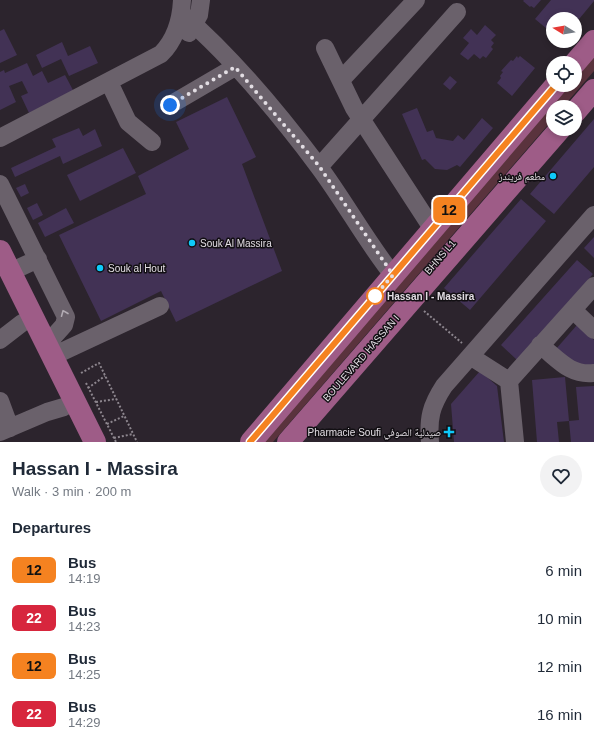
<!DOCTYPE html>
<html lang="en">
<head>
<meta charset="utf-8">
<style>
  :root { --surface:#fff; --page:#f2f2f3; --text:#1f2937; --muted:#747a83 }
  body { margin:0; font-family:Arial,"Noto Naskh Arabic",sans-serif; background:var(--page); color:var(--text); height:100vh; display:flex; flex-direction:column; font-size:15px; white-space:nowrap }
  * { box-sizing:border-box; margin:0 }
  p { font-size:13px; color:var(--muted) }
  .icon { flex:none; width:22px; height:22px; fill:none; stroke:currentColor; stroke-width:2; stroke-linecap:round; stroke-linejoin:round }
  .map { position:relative; height:442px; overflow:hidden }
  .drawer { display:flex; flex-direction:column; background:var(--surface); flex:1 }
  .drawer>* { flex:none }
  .badge { padding:0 8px; border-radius:6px; font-size:14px; line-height:26px }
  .needle { width:26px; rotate:281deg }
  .buttons { position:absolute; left:546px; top:12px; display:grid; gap:8px }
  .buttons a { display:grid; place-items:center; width:36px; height:36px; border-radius:50%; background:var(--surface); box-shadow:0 2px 6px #0003; font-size:20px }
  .you { position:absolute; width:20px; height:20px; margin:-10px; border:3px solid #fff; border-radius:50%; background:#1a73e8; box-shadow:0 0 0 6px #1a73e833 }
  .map>.badge { position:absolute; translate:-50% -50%; box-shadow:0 0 0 2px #fff }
  h2 { padding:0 12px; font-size:15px; line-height:36px }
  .round { display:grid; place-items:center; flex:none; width:42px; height:42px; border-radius:21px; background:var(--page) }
  .overview { display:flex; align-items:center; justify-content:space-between; height:68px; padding:0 12px }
  h1 { font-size:19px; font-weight:700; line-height:30px }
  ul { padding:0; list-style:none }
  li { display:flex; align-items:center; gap:12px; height:48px; padding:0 12px }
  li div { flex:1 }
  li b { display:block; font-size:15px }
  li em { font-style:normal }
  li .badge { min-width:44px; font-weight:700; text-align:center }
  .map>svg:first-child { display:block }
  .green { fill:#5a333d }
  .building { fill:#423255 }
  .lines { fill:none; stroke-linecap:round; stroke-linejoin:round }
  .path { stroke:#8d868e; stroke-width:2; stroke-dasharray:2 2; stroke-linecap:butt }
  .minor { stroke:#6a616b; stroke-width:18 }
  .major { stroke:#9e5c87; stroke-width:22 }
  .oneway { stroke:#b2abb3 }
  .line-casing { stroke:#fff; stroke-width:9 }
  .line { stroke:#f58220; stroke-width:6 }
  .walk { stroke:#e2dde3; stroke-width:4; stroke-dasharray:0 7.2 }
  .poi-dot { fill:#0ecafa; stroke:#120f13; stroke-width:1.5 }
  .stop-dot { fill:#fff; stroke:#f58220; stroke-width:2 }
  .labels { text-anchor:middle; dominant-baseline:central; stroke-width:3; stroke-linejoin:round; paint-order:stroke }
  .poi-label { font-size:10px; fill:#e2dde3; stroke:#120f13; text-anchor:end }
  .street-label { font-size:10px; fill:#e2dde3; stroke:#120f13 }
  .stop-label { font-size:10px; font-weight:bold; fill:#e2dde3; stroke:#120f13; text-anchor:start }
</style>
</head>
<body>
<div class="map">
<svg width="594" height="442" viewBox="0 0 594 442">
  <rect width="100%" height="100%" fill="#2c242d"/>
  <path class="green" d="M 594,55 L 594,71 L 563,107 L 553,107 L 553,119 L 273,442 L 260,442 L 568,85 L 575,85 L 575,77 Z"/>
  <path class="building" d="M 524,0 L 541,0 L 534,8 L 531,6 L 530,7 L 523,1 Z
    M 551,0 L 594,0 L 594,1 L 575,24 L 575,19 L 553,19 L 553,34 L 535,19 Z
    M 485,25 L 496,35 L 491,40 L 494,43 L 491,47 L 493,49 L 486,58 L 483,56 L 480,59 L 474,54 L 468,60 L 460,54 L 469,43 L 463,38 L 471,29 L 477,35 Z
    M 4,29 L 17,55 L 0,63 L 0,31 Z
    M 62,42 L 68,56 L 90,46 L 98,63 L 69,76 L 61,59 L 42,68 L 36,55 Z
    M 517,56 L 518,58 L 520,56 L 535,68 L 512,96 L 497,83 L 501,78 L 500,76 L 503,72 L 501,71 L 511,60 L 513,61 Z
    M 27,63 L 33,76 L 42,71 L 48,83 L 65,75 L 74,92 L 29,113 L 21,96 L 28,93 L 22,81 L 9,86 L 16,102 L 0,110 L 0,72 L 4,70 L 5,73 Z
    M 450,76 L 457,82 L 450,90 L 443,84 Z
    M 227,97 L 256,157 L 242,164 L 282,271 L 176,322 L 161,291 L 101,321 L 59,235 L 146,194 L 138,176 L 189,149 L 176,122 Z
    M 417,108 L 427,132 L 433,130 L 436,138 L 453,141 L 458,135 L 464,140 L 482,118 L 493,128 L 460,167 L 457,165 L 447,170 L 435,169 L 425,159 L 422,160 L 402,114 Z
    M 594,119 L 594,167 L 554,214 L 530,194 Z
    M 79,128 L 83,136 L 95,129 L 102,146 L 63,164 L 60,156 L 15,177 L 11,168 L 56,147 L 52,139 Z
    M 123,148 L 136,173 L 80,201 L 67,175 Z
    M 25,184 L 29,193 L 21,197 L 16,188 Z
    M 521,199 L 546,221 L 470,310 L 444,288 Z
    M 37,203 L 43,215 L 33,220 L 27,208 Z
    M 66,208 L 74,223 L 45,237 L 38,223 Z
    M 594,237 L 594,258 L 584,248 Z
    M 577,260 L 593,274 L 517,360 L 501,345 Z
    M 577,325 L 594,340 L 594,370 L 581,372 L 556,349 Z
    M 480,371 L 497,386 L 504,442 L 454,442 L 451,404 Z
    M 565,377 L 569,421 L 557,422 L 559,442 L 537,442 L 532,380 Z
    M 594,386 L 594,442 L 571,442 L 569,421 L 579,420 L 576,387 Z"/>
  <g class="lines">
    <path class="path" d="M 424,311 L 462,343
      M 81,373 L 99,363 L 137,442
      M 86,383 L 116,442
      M 88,388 L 105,376
      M 96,402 L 116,399
      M 107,424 L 124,416
      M 114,438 L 133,434"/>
    <path class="minor" d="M 181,13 C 230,55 280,115 319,167 C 345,202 366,241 393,275
      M 189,33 L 199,15 L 201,0
      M 325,48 L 354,108 L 432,228
      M 341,80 L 416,0
      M 109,82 L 128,122 L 152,142
      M 170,105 L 235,67
      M 0,138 L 161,54 C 175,40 181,20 182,0
      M 319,167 L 457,12
      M 0,184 L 66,317 L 64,325 L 47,344
      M 10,272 L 38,259
      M 573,310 L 594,330
      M 0,340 L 22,323
      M 540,345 C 558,359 570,376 594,373
      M 53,356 L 160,306
      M 470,356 L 509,381
      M 0,401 L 10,428
      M 0,432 L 47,412 L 64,407
      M 430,442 C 428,418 431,406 444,386 L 594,215
      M 515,442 L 509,381 L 594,286"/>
    <path class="major" d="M 575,63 L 594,41
      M 575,112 L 594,90
      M 0,251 L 95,442
      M 251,442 L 556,85
      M 288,442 L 560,129"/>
  </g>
  <defs><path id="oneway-chevron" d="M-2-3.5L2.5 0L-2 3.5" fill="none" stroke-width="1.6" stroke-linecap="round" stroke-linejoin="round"/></defs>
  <use class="oneway" href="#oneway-chevron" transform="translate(64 313) rotate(-112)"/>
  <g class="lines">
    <g class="line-casing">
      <path id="line" d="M 250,442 L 556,85"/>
    </g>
    <use href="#line" class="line"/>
    <path class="walk" d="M 170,105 L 235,67 L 319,166 L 393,275 L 372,299 L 375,296"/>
  </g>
  <g class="poi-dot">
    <circle cx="553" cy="176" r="4"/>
    <circle cx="192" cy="243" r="4"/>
    <circle cx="100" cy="268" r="4"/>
    <path d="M447 426h4v4h4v4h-4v4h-4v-4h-4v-4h4z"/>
  </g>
  <circle class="stop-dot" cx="375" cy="296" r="8"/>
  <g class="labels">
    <g class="poi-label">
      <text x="545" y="176">مطعم فريندز</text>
      <text x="200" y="243" text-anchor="start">Souk Al Massira</text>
      <text x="108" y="268" text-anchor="start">Souk al Hout</text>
      <text x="441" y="432">Pharmacie Soufi صيدلية الصوفي</text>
    </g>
    <g class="street-label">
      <text transform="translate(440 257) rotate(-49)">BHNS L1</text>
      <text transform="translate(361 358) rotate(-49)">BOULEVARD HASSAN I</text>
    </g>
    <g class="stop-label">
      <text x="387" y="296">Hassan I - Massira</text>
    </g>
  </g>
</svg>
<div class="buttons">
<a><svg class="needle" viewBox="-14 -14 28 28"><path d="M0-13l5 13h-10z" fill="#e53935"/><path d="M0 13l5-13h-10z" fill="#747a83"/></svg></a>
<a><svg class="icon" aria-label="locate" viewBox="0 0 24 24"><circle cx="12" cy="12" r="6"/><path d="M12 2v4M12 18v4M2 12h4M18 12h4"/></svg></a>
<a><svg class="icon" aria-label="layers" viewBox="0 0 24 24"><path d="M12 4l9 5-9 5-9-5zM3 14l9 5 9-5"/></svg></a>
</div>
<div class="you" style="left:170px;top:105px"></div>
<b class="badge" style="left:449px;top:210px;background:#f58220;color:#111">12</b>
</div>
<section class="drawer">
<div class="overview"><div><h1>Hassan I - Massira</h1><p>Walk · 3 min · 200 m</p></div><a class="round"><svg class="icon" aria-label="heart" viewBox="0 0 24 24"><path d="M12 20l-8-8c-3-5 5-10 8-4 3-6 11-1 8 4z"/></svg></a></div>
<h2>Departures</h2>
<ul>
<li><span class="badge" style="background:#f58220;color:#111">12</span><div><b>Bus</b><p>14:19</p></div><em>6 min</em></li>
<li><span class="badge" style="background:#d7263d;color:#fff">22</span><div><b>Bus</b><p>14:23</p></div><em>10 min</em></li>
<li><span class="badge" style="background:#f58220;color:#111">12</span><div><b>Bus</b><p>14:25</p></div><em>12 min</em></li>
<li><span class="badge" style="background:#d7263d;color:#fff">22</span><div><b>Bus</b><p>14:29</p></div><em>16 min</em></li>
</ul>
</section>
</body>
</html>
